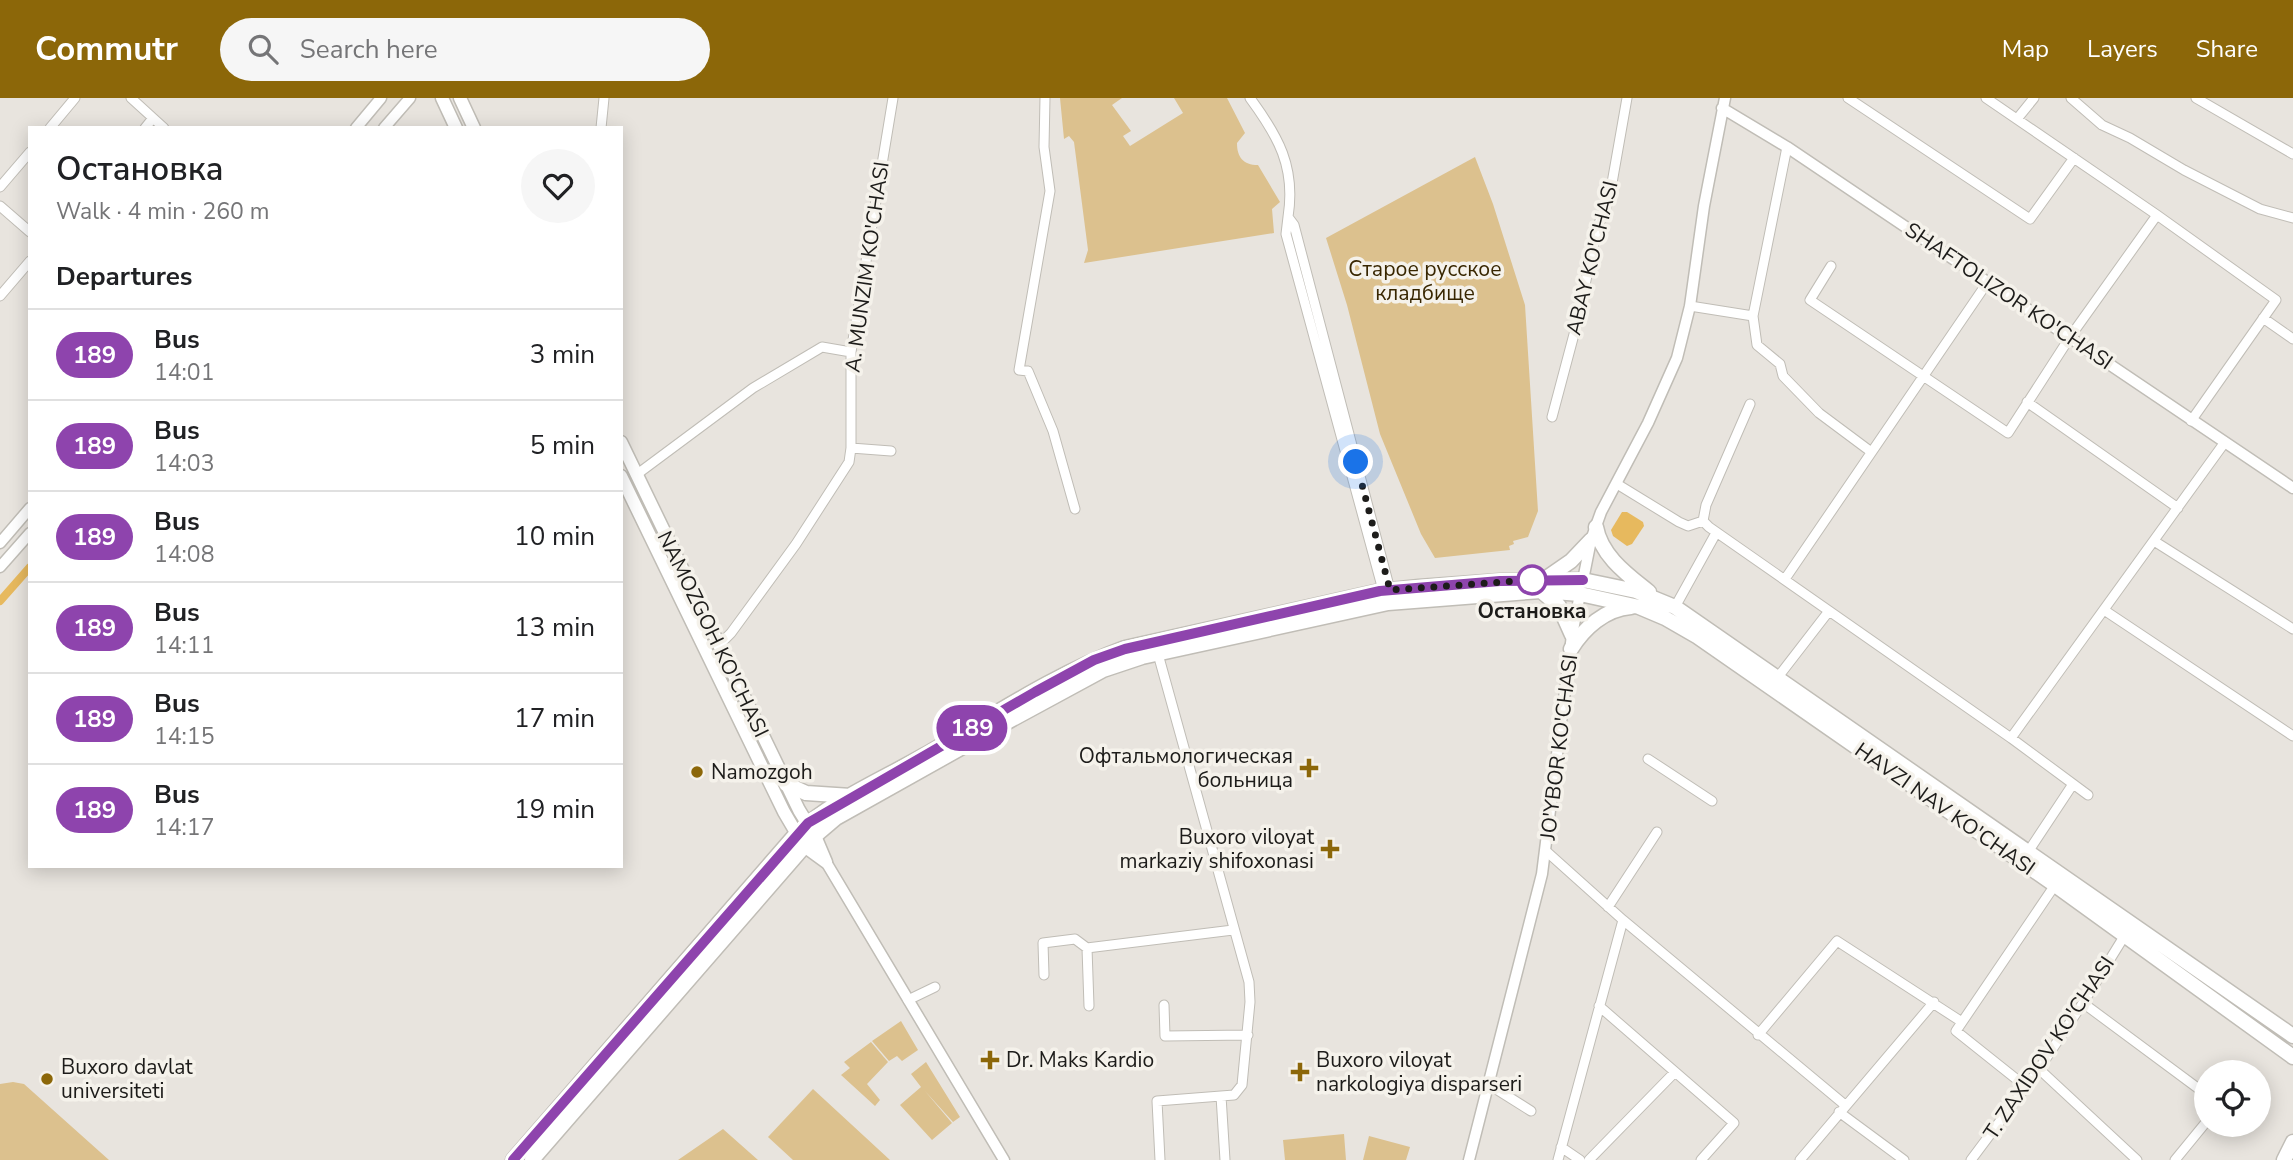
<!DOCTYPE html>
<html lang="en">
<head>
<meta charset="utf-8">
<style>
  :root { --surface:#fff; --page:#f6f6f6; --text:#202124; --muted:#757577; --line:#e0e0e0; --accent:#8c6709 }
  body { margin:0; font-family:"Nunito Sans",sans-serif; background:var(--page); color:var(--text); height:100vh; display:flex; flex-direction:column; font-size:26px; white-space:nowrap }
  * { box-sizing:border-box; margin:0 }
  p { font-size:23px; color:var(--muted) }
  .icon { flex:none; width:38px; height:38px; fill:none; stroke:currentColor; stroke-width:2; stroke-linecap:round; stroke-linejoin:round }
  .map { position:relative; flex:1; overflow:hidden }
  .drawer { position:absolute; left:28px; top:28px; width:595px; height:742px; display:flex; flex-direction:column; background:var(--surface); border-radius:0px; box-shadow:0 4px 18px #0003 }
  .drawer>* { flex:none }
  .badge { padding:0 14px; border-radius:23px; font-size:24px; line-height:46px }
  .tools { position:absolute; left:2194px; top:962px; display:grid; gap:14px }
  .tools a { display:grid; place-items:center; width:77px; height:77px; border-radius:50%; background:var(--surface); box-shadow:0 4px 18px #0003; font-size:35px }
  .you { position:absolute; width:35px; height:35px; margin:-18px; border:5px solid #fff; border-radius:50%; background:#1a73e8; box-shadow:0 0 0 10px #1a73e833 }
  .map>.badge { position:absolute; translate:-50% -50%; box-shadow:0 0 0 4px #fff }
  h2 { padding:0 28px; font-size:26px; line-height:63px }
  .round { display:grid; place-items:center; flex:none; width:74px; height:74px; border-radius:37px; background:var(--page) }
  .overview { display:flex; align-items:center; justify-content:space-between; height:119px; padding:0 28px }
  h1 { font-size:33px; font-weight:600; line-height:52px }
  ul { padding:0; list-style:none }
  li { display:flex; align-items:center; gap:21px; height:91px; padding:0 28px; border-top:2px solid var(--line) }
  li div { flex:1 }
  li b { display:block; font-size:26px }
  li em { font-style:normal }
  li .badge { min-width:77px; font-weight:700; text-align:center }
  header { display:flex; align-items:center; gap:42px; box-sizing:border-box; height:98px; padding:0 35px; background:var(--accent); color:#fff }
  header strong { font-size:33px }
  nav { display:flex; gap:38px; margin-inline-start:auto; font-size:24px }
  .search { width:490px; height:63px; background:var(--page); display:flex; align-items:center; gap:18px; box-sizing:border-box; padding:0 24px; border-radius:38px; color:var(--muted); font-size:26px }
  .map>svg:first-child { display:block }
  .green { fill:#dcc18e }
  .water { fill:#e7b95e }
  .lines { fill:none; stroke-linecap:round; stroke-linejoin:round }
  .canal { stroke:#e7b95e; stroke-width:8 }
  .minor-casing { stroke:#c0bdb6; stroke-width:11 }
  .tertiary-casing { stroke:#c0bdb6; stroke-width:13 }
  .secondary-casing { stroke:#c0bdb6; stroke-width:15 }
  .primary-casing { stroke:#c0bdb6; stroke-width:17 }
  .minor { stroke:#fff; stroke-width:9 }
  .tertiary { stroke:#fff; stroke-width:10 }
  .secondary { stroke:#fff; stroke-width:12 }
  .primary { stroke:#fff; stroke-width:14 }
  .line-casing { stroke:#fff; stroke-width:16 }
  .line { stroke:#8e44ad; stroke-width:10 }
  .walk { stroke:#1d1c1a; stroke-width:7; stroke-dasharray:0 12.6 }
  .stop-dot { fill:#fff; stroke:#8e44ad; stroke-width:3.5 }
  .poi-dot { fill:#8c6709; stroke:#f5f2eb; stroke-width:2.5 }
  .labels { text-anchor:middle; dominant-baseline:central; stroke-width:7; stroke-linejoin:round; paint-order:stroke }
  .street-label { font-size:21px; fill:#1d1c1a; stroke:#f5f2eb }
  .park-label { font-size:21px; fill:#382600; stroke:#f5f2eb }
  .stop-label { font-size:21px; font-weight:bold; fill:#1d1c1a; stroke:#f5f2eb }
  .poi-label { font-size:21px; fill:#1d1c1a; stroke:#f5f2eb; text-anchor:start }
</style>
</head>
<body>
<header>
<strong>Commutr</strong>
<div class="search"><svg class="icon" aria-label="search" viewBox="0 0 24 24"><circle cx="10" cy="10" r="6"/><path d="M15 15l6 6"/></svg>Search here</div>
<nav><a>Map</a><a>Layers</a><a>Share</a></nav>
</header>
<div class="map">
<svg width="2293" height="1062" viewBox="0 0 2293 1062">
  <rect width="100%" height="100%" fill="#e8e4de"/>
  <path class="green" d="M 1060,0 L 1122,0 L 1112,7 L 1131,33 L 1123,38 L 1130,48 L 1183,15 L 1174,0 L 1227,0 L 1245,35 L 1237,45 C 1237,59 1243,67 1258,67 L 1280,104 L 1272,111 L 1274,135 L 1084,165 L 1088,152 L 1074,44 L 1069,38 L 1064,41 Z
    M 1475,59 L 1493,106 L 1525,207 L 1538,413 L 1528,439 L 1513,443 L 1514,446 L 1509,448 L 1510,452 L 1435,460 L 1421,436 L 1380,336 L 1347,207 L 1326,140 Z
    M 901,923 L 918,952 L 902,963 L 897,958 L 889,963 L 872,943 Z
    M 871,944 L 888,964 L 867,986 L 880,1002 L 875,1008 L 841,977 L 850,970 L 844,964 Z
    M 926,964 L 960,1019 L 953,1024 L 925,993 L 952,1025 L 932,1042 L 900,1007 L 921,989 L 911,976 Z
    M 13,984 L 24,986 L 109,1062 L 0,1062 L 0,986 Z
    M 813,991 L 890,1062 L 793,1062 L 768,1039 Z
    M 723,1031 L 758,1062 L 678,1062 Z
    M 1344,1036 L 1346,1062 L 1285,1062 L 1283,1042 Z
    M 1369,1038 L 1410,1049 L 1406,1062 L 1363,1062 Z"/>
  <path class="water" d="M 1622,414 L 1627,414 L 1643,424 L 1644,428 L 1632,446 L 1627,448 L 1613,438 L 1611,432 Z"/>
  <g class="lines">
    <path class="canal" d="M 0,503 L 30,469"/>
    <g class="minor-casing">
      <path id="minor" d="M 131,0 L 153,20
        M 1045,0 L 1044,49 L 1050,93 L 1019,272 L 1028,273 L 1053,333 L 1075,411
        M 1250,0 C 1278,38 1296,69 1288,119
        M 1848,0 L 2030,121 L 2074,60
        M 1986,0 L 2157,117 L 2276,202 L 2191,323
        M 2071,0 L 2102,27 L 2130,40 L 2184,72 L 2260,111 L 2293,120
        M 2196,0 L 2293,56
        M 2017,21 L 2034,0
        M 50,30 L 75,0
        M 145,30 L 153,20 L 164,30
        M 601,30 L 604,0
        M 0,89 L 30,54
        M 0,108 L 30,134
        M 1831,168 L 1810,202 L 2008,335 L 2070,239 L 2157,117
        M 0,198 L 30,163
        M 1690,208 L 1753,218 L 1787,49
        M 1753,218 L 1757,247 L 1780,266 L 1783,278 L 1819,315 L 1870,353
        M 2263,220 L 2293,241
        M 2027,304 L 2178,410
        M 1750,306 L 1706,407 L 1703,423 L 1709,429 L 2011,640 L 2088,697
        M 1552,319 L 1577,225 L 1597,130 L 1609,102 L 1627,0
        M 851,350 L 891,353
        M 636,377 L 753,290 L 822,249 L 851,254
        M 1617,386 L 1679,424 L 1688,428 L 1703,423
        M 2154,443 L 2293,531
        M 1785,481 L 1987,185
        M 1380,493 L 1383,492 L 1286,136 L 1288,119 L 1294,127 L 1390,492
        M 1675,509 L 1716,435
        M 2104,512 L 2293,638
        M 718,548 L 731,535 L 796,446 L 849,364 L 851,350 L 851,254 L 893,0
        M 1158,556 L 1249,884 L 1250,904 L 1242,987 L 1234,997 L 1221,998 L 1225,1062
        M 1778,579 L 1829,513
        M 2011,640 L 2225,344
        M 1648,661 L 1712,703
        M 1546,753 L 1623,822 L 1845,1007
        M 2028,754 L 2073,686
        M 1608,809 L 1657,734
        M 1087,850 L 1089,908
        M 1044,877 L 1043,845 L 1075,841 L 1087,850 L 1233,832
        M 908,902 L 935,889
        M 2083,905 L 2207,997
        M 1164,907 L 1165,938 L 1248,937
        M 1599,908 L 1734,1025 L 1701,1062
        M 1758,937 L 1837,843 L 1962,924
        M 2039,971 L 2137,1062
        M 2020,984 L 1956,933 L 2055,787
        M 1488,986 L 1531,1013
        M 1839,1014 L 1904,1062
        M 1561,1049 L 1580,1062
        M 1160,1062 L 1157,1003 L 1221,998
        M 1558,1062 L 1623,822
        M 1589,1062 L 1675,974
        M 1800,1062 L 1934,904
        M 1971,1062 L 2039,971 L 2083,905 L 2125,837
        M 2175,1062 L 2207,1023"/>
    </g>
    <g class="tertiary-casing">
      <path id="tertiary" d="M 1722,10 L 1787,49 L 2293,390
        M 356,30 L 381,0
        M 384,30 L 410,0
        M 0,445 L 30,410
        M 0,469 L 30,435
        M 1583,482 L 1591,442 L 1601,414 L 1648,325 L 1677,260 L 1690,208 L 1704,108 L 1725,0
        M 826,764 L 1004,1062
        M 1469,1062 L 1542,776 L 1572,537 L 1580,496"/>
    </g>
    <g class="secondary-casing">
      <path id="secondary" d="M 442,0 L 456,30
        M 460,0 L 474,30
        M 621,344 L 799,712 L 815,738 L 826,764
        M 621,378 L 784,714 L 804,748 L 826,764"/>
    </g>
    <g class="primary-casing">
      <path id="primary" d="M 1596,429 C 1601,458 1628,477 1649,494
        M 1545,481 L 1571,463 L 1591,442
        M 1541,493 L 1559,508 L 1572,537
        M 1571,551 C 1584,530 1605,511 1631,509
        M 786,686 L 806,695 L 851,698
        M 513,1062 L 796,736 C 831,703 881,682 923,658 C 988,621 1054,576 1125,550 L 1380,493 L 1419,489 L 1500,483 L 1583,482 L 1636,493 L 1675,509 L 2293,938
        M 532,1062 L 809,743 L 836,720 L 1009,623 L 1103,572 L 1142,559 L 1388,505 L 1541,493 L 1580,496 L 1639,509 L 1665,520 L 1698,539 L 2055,787 L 2293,959
        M 2284,1062 L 2293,1044"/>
    </g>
    <use href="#minor" class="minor"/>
    <use href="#tertiary" class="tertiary"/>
    <use href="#secondary" class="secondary"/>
    <use href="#primary" class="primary"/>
  </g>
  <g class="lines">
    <g class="line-casing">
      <path id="line" d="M 513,1062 L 808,725 L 1035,594 L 1094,562 L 1125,551 L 1380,493 L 1500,483 L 1583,482"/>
    </g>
    <use href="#line" class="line"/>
    <path class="walk" d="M 1356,364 L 1390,492 L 1532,482"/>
  </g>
  <circle class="stop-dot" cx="1532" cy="482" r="14"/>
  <g class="poi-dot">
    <path d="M1305.5 659.5h7v7h7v7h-7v7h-7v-7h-7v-7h7z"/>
    <circle cx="697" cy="674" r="7"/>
    <path d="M1326.5 740.5h7v7h7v7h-7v7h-7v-7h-7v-7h7z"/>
    <path d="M986.5 951.5h7v7h7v7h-7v7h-7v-7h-7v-7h7z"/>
    <path d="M1296.5 963.5h7v7h7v7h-7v7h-7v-7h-7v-7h7z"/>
    <circle cx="47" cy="981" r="7"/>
  </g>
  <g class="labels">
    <g class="street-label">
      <text transform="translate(1592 160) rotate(-76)">ABAY KO'CHASI</text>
      <text transform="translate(867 169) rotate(-82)">A. MUNZIM KO'CHASI</text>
      <text transform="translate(2009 198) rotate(34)">SHAFTOLIZOR KO'CHASI</text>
      <text transform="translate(713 536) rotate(64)">NAMOZGOH KO'CHASI</text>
      <text transform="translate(1559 649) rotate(-83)">JO'YBOR KO'CHASI</text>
      <text transform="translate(1945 711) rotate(35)">HAVZI NAV KO'CHASI</text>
      <text transform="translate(2049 950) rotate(-56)">T. ZAXIDOV KO'CHASI</text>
    </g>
    <g class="park-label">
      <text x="1425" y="171">Старое русское<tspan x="1425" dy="24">кладбище</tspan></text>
    </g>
    <g class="stop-label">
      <text x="1532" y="513">Остановка</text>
    </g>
    <g class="poi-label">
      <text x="1293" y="658" text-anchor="end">Офтальмологическая<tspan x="1293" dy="24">больница</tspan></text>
      <text x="711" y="674">Namozgoh</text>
      <text x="1314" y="739" text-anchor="end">Buxoro viloyat<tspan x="1314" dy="24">markaziy shifoxonasi</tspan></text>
      <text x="1006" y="962">Dr. Maks Kardio</text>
      <text x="1316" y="962">Buxoro viloyat<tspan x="1316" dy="24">narkologiya disparseri</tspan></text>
      <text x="61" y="969">Buxoro davlat<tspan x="61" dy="24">universiteti</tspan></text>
    </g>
  </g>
</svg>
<div class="tools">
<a><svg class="icon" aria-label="locate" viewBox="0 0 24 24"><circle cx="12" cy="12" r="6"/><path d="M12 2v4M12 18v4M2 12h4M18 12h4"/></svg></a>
</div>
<div class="you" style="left:1356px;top:364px"></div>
<b class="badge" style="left:972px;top:630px;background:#8e44ad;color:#fff">189</b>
<section class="drawer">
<div class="overview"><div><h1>Остановка</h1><p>Walk · 4 min · 260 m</p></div><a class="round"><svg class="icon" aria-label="heart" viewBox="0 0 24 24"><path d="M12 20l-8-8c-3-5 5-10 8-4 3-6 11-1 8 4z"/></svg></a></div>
<h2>Departures</h2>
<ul>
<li><span class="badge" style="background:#8e44ad;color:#fff">189</span><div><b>Bus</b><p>14:01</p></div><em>3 min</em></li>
<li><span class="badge" style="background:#8e44ad;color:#fff">189</span><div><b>Bus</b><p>14:03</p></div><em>5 min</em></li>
<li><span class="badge" style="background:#8e44ad;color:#fff">189</span><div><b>Bus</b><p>14:08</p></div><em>10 min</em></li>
<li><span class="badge" style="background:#8e44ad;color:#fff">189</span><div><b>Bus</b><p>14:11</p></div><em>13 min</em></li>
<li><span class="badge" style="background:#8e44ad;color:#fff">189</span><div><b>Bus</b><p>14:15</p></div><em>17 min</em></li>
<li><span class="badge" style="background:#8e44ad;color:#fff">189</span><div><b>Bus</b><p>14:17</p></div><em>19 min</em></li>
</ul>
</section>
</div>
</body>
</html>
